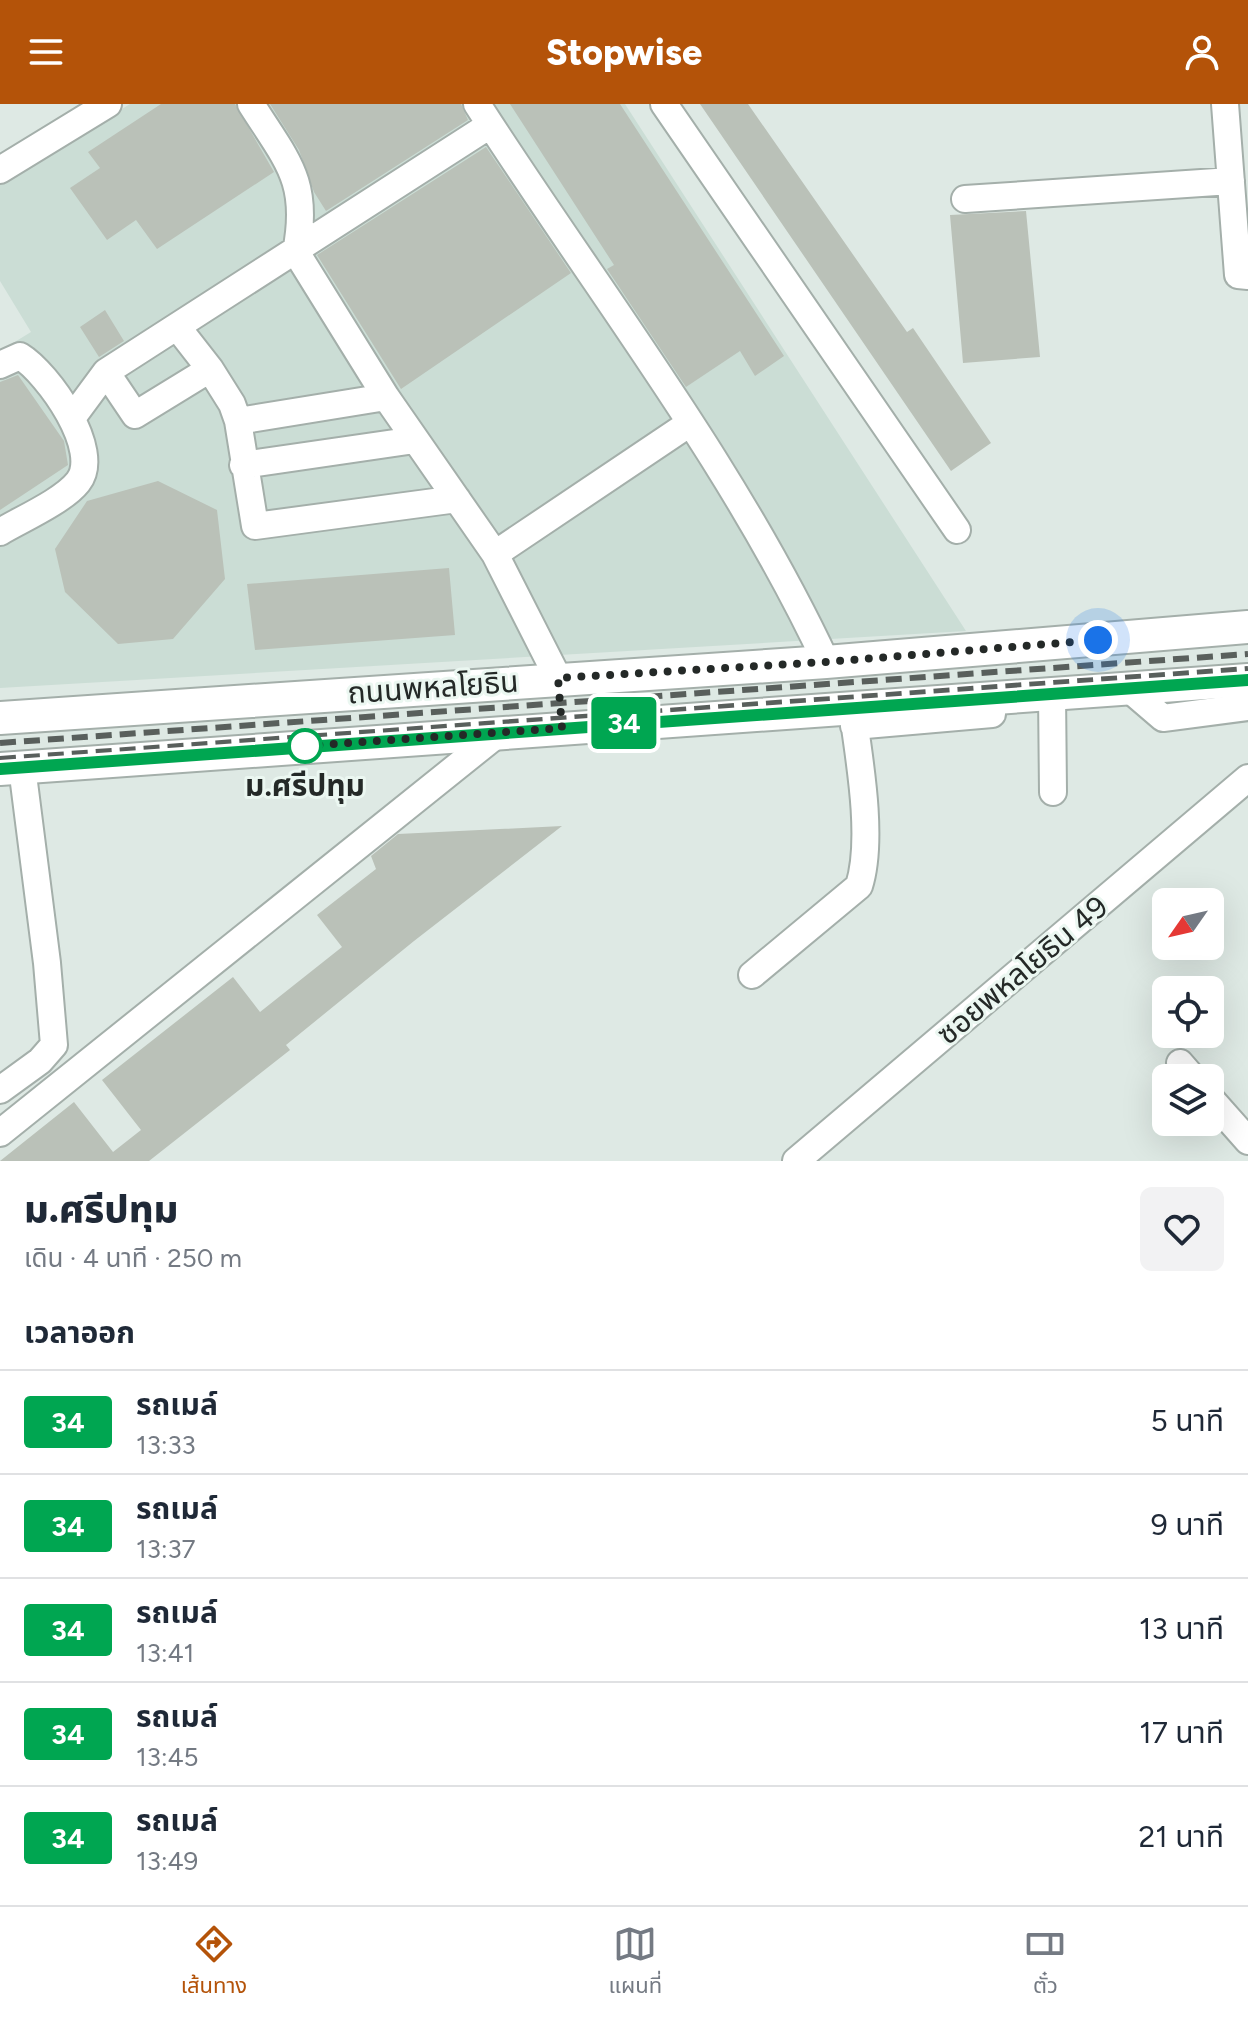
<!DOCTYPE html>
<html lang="th">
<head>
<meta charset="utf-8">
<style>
  :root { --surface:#fff; --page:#f2f2f3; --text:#1f2937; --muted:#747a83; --line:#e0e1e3; --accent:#b45309 }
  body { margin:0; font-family:Figtree,"Noto Sans Thai",sans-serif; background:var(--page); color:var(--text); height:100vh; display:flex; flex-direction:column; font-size:30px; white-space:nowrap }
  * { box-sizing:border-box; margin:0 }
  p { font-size:26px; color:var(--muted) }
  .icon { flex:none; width:44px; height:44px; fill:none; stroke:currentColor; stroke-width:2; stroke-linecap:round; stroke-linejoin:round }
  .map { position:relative; height:1057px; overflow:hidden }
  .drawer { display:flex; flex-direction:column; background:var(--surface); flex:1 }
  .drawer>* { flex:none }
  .badge { padding:0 16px; border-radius:6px; font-size:28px; line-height:52px }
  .needle { width:52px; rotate:236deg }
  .fabs { position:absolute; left:1152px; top:784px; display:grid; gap:16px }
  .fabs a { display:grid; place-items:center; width:72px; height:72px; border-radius:12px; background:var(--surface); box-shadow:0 8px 32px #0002; font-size:40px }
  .you { position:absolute; width:40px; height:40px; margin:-20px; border:6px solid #fff; border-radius:50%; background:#1a73e8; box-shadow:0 0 0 12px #1a73e833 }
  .map>.badge { position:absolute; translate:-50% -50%; box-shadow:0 0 0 4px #fff }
  h2 { padding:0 24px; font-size:30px; line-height:72px }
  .round { display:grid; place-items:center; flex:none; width:84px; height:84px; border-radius:12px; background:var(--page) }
  .overview { display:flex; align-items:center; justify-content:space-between; height:136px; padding:0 24px }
  h1 { font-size:38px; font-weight:800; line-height:60px }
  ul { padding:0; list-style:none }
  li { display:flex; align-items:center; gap:24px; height:104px; padding:0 24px; border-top:2px solid var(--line) }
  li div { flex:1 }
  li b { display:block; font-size:30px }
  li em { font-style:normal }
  li .badge { min-width:88px; font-weight:700; text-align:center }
  header { display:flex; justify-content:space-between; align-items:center; height:104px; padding:0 24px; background:var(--accent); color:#fff; font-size:36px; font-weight:800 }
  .menu { display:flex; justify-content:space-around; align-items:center; height:112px; border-top:2px solid var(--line); background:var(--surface); font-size:22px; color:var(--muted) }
  .menu a { display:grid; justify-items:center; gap:4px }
  .menu .active { color:var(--accent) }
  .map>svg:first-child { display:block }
  .built { fill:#cbddd5 }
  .building { fill:#bac1b8 }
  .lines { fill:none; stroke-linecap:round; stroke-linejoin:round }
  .minor-casing { stroke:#a4afaa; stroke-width:30 }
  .major-casing { stroke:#a4afaa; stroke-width:36 }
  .minor { stroke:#fff; stroke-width:26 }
  .major { stroke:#fff; stroke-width:32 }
  .rail { stroke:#595f5c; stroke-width:6; stroke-dasharray:16 8; stroke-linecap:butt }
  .line-casing { stroke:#fff; stroke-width:18 }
  .line { stroke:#00a651; stroke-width:12 }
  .walk { stroke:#242927; stroke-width:8; stroke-dasharray:0 14.4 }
  .stop-dot { fill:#fff; stroke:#00a651; stroke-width:4 }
  .labels { text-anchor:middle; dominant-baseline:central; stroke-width:6; stroke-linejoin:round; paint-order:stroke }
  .street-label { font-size:30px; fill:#242927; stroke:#ebf7f1 }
  .stop-label { font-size:30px; font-weight:bold; fill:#242927; stroke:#ebf7f1 }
</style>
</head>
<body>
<header><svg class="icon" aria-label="menu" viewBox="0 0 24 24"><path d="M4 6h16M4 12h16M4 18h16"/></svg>Stopwise<svg class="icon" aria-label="person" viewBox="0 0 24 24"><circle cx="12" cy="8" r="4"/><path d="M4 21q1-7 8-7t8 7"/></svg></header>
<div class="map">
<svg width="1248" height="1057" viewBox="0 0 1248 1057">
  <rect width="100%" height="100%" fill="#dee9e4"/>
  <path class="built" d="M 130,0 L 625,0 L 966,527 L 0,584 L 0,247 L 31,228 L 0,177 L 0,81 Z"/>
  <path class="building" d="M 161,0 L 235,0 L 274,68 L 157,145 L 136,116 L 107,136 L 70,84 L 100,64 L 88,48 Z
    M 270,0 L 461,0 L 468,16 L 326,107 L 314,88 L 299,46 Z
    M 510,0 L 620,0 L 784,252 L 755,272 L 740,247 L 686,283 L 607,165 L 614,161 Z
    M 700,0 L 748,0 L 907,228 L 913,224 L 991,339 L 951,367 Z
    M 486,43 L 571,169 L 401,285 L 317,151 Z
    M 1026,107 L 1040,253 L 963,259 L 950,111 Z
    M 105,206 L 124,237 L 99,253 L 80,223 Z
    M 18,271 L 64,337 L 68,361 L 0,406 L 0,278 Z
    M 158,377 L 217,406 L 225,475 L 173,535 L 118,540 L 65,488 L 55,445 L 87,397 Z
    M 449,464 L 455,531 L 255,546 L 247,480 Z
    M 562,722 L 414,837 L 286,941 L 290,946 L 149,1057 L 0,1057 L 74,998 L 113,1048 L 141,1026 L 102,976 L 233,873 L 260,908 L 342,843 L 317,811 L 376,765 L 371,752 L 398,730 Z"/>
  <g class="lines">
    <g class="minor-casing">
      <path id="minor" d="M 251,0 C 287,57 310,77 296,148 L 386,293 L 495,450 L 558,574
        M 477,0 C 595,184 733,359 826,558
        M 664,0 L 957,426
        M 1225,0 L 1238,171 L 1248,172
        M 0,66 L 108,0
        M 965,95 L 1231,77
        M 178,224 L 210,265 L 232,300 L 238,317 L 255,422 L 457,395
        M 0,261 L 20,252 C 48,269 103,347 78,378 C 63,397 22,415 0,428
        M 106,268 L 135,311 L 210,265
        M 72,314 L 106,268 L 490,21
        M 238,317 L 386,293
        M 243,361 L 415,336
        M 495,450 L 690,319
        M 1128,584 L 1163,614 L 1248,603
        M 1052,589 L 1053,688
        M 854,622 L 992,610
        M 752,871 L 859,782 C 874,735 859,653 852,603
        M 1180,959 L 1193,974
        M 0,986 L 40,957 L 54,941 L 47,859 L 22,663
        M 1210,994 L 1248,1037
        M 0,1029 L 500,628
        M 796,1057 L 1248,674"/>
    </g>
    <g class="major-casing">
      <path id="major" d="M 0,614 L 826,558 L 1248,523
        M 0,665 L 1248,576"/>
    </g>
    <use href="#minor" class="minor"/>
    <use href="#major" class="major"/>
    <path class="rail" d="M 0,639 L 1248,550
      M 0,655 L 1248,565"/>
  </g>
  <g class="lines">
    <g class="line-casing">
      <path id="line" d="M 0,665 L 1248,576"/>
    </g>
    <use href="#line" class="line"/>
    <path class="walk" d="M 305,642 L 562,624 L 558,574 L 826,558 L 1098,536"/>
  </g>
  <circle class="stop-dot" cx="305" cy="642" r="16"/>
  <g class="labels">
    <g class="street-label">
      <text transform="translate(433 583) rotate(-4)">ถนนพหลโยธิน</text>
      <text transform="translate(1022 866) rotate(-40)">ซอยพหลโยธิน 49</text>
    </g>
    <g class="stop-label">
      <text x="305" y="681">ม.ศรีปทุม</text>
    </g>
  </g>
</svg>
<div class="fabs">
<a><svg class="needle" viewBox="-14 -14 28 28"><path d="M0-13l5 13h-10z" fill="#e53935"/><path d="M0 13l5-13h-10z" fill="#747a83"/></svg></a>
<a><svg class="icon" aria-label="locate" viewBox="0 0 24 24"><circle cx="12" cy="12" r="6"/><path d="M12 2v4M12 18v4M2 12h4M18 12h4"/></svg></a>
<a><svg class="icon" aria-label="layers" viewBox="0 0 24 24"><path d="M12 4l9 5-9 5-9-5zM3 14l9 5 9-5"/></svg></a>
</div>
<div class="you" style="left:1098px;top:536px"></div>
<b class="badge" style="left:624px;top:619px;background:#00a651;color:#fff">34</b>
</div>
<section class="drawer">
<div class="overview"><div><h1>ม.ศรีปทุม</h1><p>เดิน · 4 นาที · 250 m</p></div><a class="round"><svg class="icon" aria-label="heart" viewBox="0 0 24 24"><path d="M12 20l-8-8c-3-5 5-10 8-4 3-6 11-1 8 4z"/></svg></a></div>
<h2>เวลาออก</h2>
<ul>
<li><span class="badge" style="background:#00a651;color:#fff">34</span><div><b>รถเมล์</b><p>13:33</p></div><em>5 นาที</em></li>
<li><span class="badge" style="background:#00a651;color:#fff">34</span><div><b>รถเมล์</b><p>13:37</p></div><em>9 นาที</em></li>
<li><span class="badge" style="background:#00a651;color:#fff">34</span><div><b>รถเมล์</b><p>13:41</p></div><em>13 นาที</em></li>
<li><span class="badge" style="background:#00a651;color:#fff">34</span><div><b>รถเมล์</b><p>13:45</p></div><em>17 นาที</em></li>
<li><span class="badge" style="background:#00a651;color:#fff">34</span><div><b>รถเมล์</b><p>13:49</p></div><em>21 นาที</em></li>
</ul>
</section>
<nav class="menu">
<a class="active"><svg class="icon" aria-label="directions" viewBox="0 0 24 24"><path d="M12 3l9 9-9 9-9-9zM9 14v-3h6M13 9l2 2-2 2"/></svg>เส้นทาง</a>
<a><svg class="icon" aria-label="map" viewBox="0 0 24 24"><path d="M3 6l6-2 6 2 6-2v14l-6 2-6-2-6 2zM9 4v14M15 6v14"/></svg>แผนที่</a>
<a><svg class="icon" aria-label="tickets" viewBox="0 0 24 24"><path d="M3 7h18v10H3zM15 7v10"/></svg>ตั๋ว</a>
</nav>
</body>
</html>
